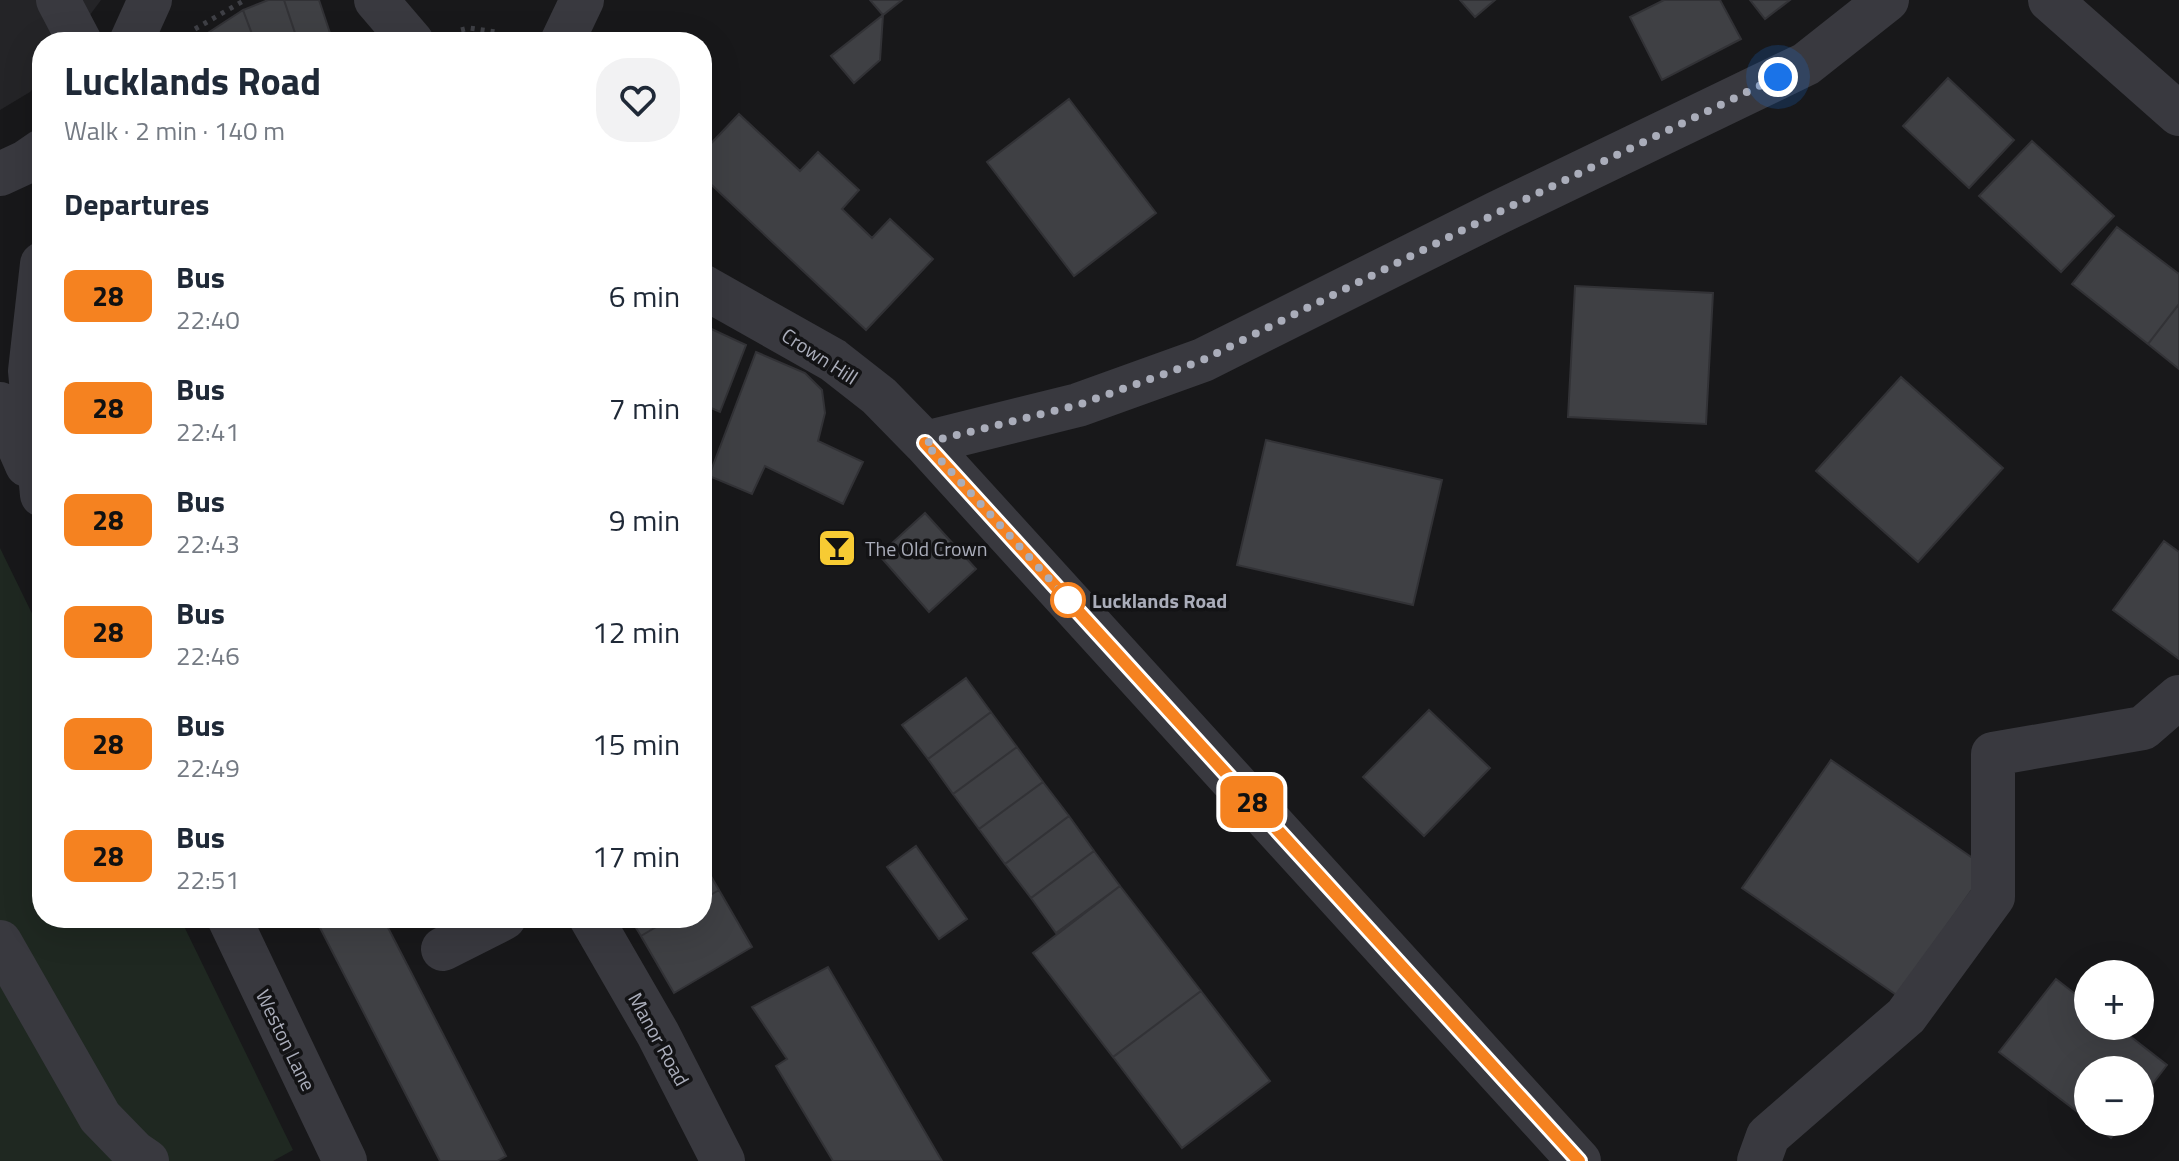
<!DOCTYPE html>
<html lang="en">
<head>
<meta charset="utf-8">
<style>
  :root { --surface:#fff; --page:#f2f2f3; --text:#1f2937; --muted:#747a83 }
  body { margin:0; font-family:"Titillium Web",sans-serif; background:var(--page); color:var(--text); height:100vh; display:flex; flex-direction:column; font-size:30px; white-space:nowrap }
  * { box-sizing:border-box; margin:0 }
  p { font-size:26px; color:var(--muted) }
  .icon { flex:none; width:44px; height:44px; fill:none; stroke:currentColor; stroke-width:2; stroke-linecap:round; stroke-linejoin:round }
  .map { position:relative; flex:1; overflow:hidden }
  .sheet { position:absolute; left:32px; top:32px; width:680px; height:896px; display:flex; flex-direction:column; background:var(--surface); border-radius:32px; box-shadow:0 8px 32px #0002 }
  .sheet>* { flex:none }
  .badge { padding:0 16px; border-radius:12px; font-size:28px; line-height:52px }
  .fabs { position:absolute; left:2074px; top:960px; display:grid; gap:16px }
  .fabs a { display:grid; place-items:center; width:80px; height:80px; border-radius:50%; background:var(--surface); box-shadow:0 8px 32px #0002; font-size:40px }
  .you { position:absolute; width:40px; height:40px; margin:-20px; border:6px solid #fff; border-radius:50%; background:#1a73e8; box-shadow:0 0 0 12px #1a73e833 }
  .map>.badge { position:absolute; translate:-50% -50%; box-shadow:0 0 0 4px #fff }
  h2 { padding:0 32px; font-size:30px; line-height:72px }
  .round { display:grid; place-items:center; flex:none; width:84px; height:84px; border-radius:32px; background:var(--page) }
  .headline { display:flex; align-items:center; justify-content:space-between; height:136px; padding:0 32px }
  h1 { font-size:38px; font-weight:700; line-height:60px }
  ul { padding:0; list-style:none }
  li { display:flex; align-items:center; gap:24px; height:112px; padding:0 32px }
  li div { flex:1 }
  li b { display:block; font-size:30px }
  li em { font-style:normal }
  li .badge { min-width:88px; font-weight:700; text-align:center }
  .map>svg:first-child { display:block }
  .built { fill:#242427 }
  .green { fill:#1f2821 }
  .building { fill:#3f4044; stroke:#323236; stroke-width:2 }
  .lines { fill:none; stroke-linecap:round; stroke-linejoin:round }
  .path { stroke:#3f4046; stroke-width:5; stroke-dasharray:4 6; stroke-linecap:butt }
  .minor { stroke:#39393f; stroke-width:44 }
  .line-casing { stroke:#fff; stroke-width:18 }
  .line { stroke:#f58220; stroke-width:12 }
  .walk { stroke:#aaadba; stroke-width:8; stroke-dasharray:0 14.4 }
  .stop-dot { fill:#fff; stroke:#f58220; stroke-width:4 }
  .labels { text-anchor:middle; dominant-baseline:central; stroke-width:7; stroke-linejoin:round; paint-order:stroke }
  .street-label { font-size:20px; fill:#aaadba; stroke:#131315 }
  .poi-label { font-size:20px; fill:#aaadba; stroke:#131315; text-anchor:start }
  .stop-label { font-size:20px; font-weight:bold; fill:#aaadba; stroke:#131315; text-anchor:start }
</style>
</head>
<body>
<div class="map">
<svg width="2179" height="1161" viewBox="0 0 2179 1161">
  <rect width="100%" height="100%" fill="#18181a"/>
  <path class="built" d="M 0,0 L 101,0 L 70,42 L 42,42 L 42,78 L 30,92 L 0,110 Z"/>
  <path class="green" d="M 0,548 L 42,634 L 42,918 L 180,918 L 293,1150 L 273,1161 L 0,1161 Z"/>
  <path class="building" d="M 268,0 L 284,0 L 298,42 L 255,42 L 243,10 Z
    M 284,0 L 319,0 L 333,42 L 298,42 Z
    M 870,0 L 902,0 L 883,15 Z
    M 1460,0 L 1495,0 L 1475,17 Z
    M 1664,0 L 1720,0 L 1741,39 L 1662,80 L 1630,17 Z
    M 1750,0 L 1790,0 L 1765,19 Z
    M 243,10 L 255,42 L 194,42 Z
    M 883,15 L 880,60 L 854,83 L 831,56 Z
    M 1948,78 L 2014,140 L 1969,188 L 1903,126 Z
    M 1069,99 L 1156,213 L 1074,276 L 987,162 Z
    M 739,114 L 800,171 L 818,152 L 859,190 L 842,209 L 872,238 L 890,219 L 933,259 L 866,330 L 702,176 L 702,153 Z
    M 2032,141 L 2114,216 L 2061,272 L 1979,196 Z
    M 2117,227 L 2179,274 L 2179,304 L 2148,344 L 2072,284 Z
    M 1575,286 L 1713,293 L 1706,424 L 1568,417 Z
    M 2179,304 L 2179,369 L 2148,344 Z
    M 705,326 L 746,345 L 720,412 L 702,404 L 702,332 Z
    M 756,352 L 805,373 L 822,390 L 825,413 L 818,441 L 863,462 L 843,504 L 765,466 L 752,494 L 709,476 Z
    M 1901,377 L 2003,468 L 1918,562 L 1816,471 Z
    M 1266,440 L 1442,480 L 1413,605 L 1237,565 Z
    M 925,513 L 976,569 L 929,612 L 879,555 Z
    M 2164,541 L 2179,552 L 2179,659 L 2113,610 Z
    M 966,678 L 991,712 L 928,759 L 902,725 Z
    M 1429,710 L 1490,768 L 1424,836 L 1363,777 Z
    M 991,712 L 1017,747 L 953,794 L 928,759 Z
    M 1017,747 L 1043,782 L 979,829 L 953,794 Z
    M 1831,760 L 1987,868 L 1898,996 L 1742,888 Z
    M 1043,782 L 1069,816 L 1005,864 L 979,829 Z
    M 1069,816 L 1094,851 L 1031,898 L 1005,864 Z
    M 916,846 L 967,919 L 939,939 L 887,867 Z
    M 1094,851 L 1120,886 L 1056,933 L 1031,898 Z
    M 702,861 L 719,890 L 702,900 Z
    M 1120,886 L 1201,991 L 1113,1057 L 1033,953 Z
    M 719,890 L 752,947 L 674,993 L 641,936 L 671,918 L 702,918 L 702,900 Z
    M 315,918 L 383,918 L 506,1156 L 497,1161 L 440,1161 Z
    M 630,918 L 671,918 L 641,936 Z
    M 828,967 L 942,1161 L 833,1161 L 776,1066 L 787,1059 L 752,1007 Z
    M 2056,979 L 2088,1004 L 2088,1026 L 2117,1026 L 2167,1065 L 2140,1100 L 2140,1070 L 2088,1070 L 2088,1120 L 1999,1052 Z
    M 1201,991 L 1270,1081 L 1182,1148 L 1113,1057 Z
    M 2091,1122 L 2123,1122 L 2111,1138 Z"/>
  <g class="lines">
    <path class="path" d="M 195,29 L 245,0
      M 461,30 L 469,28 L 496,32 L 500,42"/>
    <path class="minor" d="M 58,0 L 80,42
      M 376,0 L 412,42
      M 2050,0 L 2179,114
      M 131,42 L 150,0
      M 562,42 L 582,0
      M 0,174 L 26,162 L 42,151
      M 42,264 L 30,371 L 42,495
      M 702,286 L 833,360 L 879,396 L 925,443 L 1579,1161
      M 0,404 L 27,465
      M 925,443 L 1078,405 L 1203,360 L 1497,213 L 1806,64 L 1887,0
      M 229,918 L 345,1161
      M 591,918 L 658,1034 L 723,1161
      M 0,942 L 100,1117 L 134,1152 L 147,1161
      M 443,949 L 504,918
      M 1759,1161 L 1768,1136 L 1906,1016 L 1993,897 L 1993,754 L 2143,728 L 2179,697"/>
  </g>
  <g class="lines">
    <g class="line-casing">
      <path id="line" d="M 925,443 L 1579,1161"/>
    </g>
    <use href="#line" class="line"/>
    <path class="walk" d="M 1068,600 L 1073,605 L 925,443 L 1078,405 L 1203,360 L 1497,213 L 1778,77"/>
  </g>
  <defs>
    <g id="bar-square" transform="scale(2)"><rect x="-9" y="-9" width="18" height="18" rx="4" fill="#f7cb33" stroke="#131315"/><path d="M-6-5H6L.8 .8V4.5H3.5V6h-7V4.5H-.8V.8Z" fill="#111"/></g>
  </defs>
  <g fill-rule="evenodd">
    <use href="#bar-square" x="837" y="548"/>
  </g>
  <circle class="stop-dot" cx="1068" cy="600" r="16"/>
  <g class="labels">
    <g class="street-label">
      <text transform="translate(820 356) rotate(33)">Crown Hill</text>
      <text transform="translate(659 1039) rotate(61)">Manor Road</text>
      <text transform="translate(286 1040) rotate(64)">Weston Lane</text>
    </g>
    <g class="poi-label">
      <text x="865" y="548">The Old Crown</text>
    </g>
    <g class="stop-label">
      <text x="1092" y="600">Lucklands Road</text>
    </g>
  </g>
</svg>
<div class="fabs">
<a>+</a>
<a>−</a>
</div>
<div class="you" style="left:1778px;top:77px"></div>
<b class="badge" style="left:1252px;top:802px;background:#f58220;color:#111">28</b>
<section class="sheet">
<div class="headline"><div><h1>Lucklands Road</h1><p>Walk · 2 min · 140 m</p></div><a class="round"><svg class="icon" aria-label="heart" viewBox="0 0 24 24"><path d="M12 20l-8-8c-3-5 5-10 8-4 3-6 11-1 8 4z"/></svg></a></div>
<h2>Departures</h2>
<ul>
<li><span class="badge" style="background:#f58220;color:#111">28</span><div><b>Bus</b><p>22:40</p></div><em>6 min</em></li>
<li><span class="badge" style="background:#f58220;color:#111">28</span><div><b>Bus</b><p>22:41</p></div><em>7 min</em></li>
<li><span class="badge" style="background:#f58220;color:#111">28</span><div><b>Bus</b><p>22:43</p></div><em>9 min</em></li>
<li><span class="badge" style="background:#f58220;color:#111">28</span><div><b>Bus</b><p>22:46</p></div><em>12 min</em></li>
<li><span class="badge" style="background:#f58220;color:#111">28</span><div><b>Bus</b><p>22:49</p></div><em>15 min</em></li>
<li><span class="badge" style="background:#f58220;color:#111">28</span><div><b>Bus</b><p>22:51</p></div><em>17 min</em></li>
</ul>
</section>
</div>
</body>
</html>
